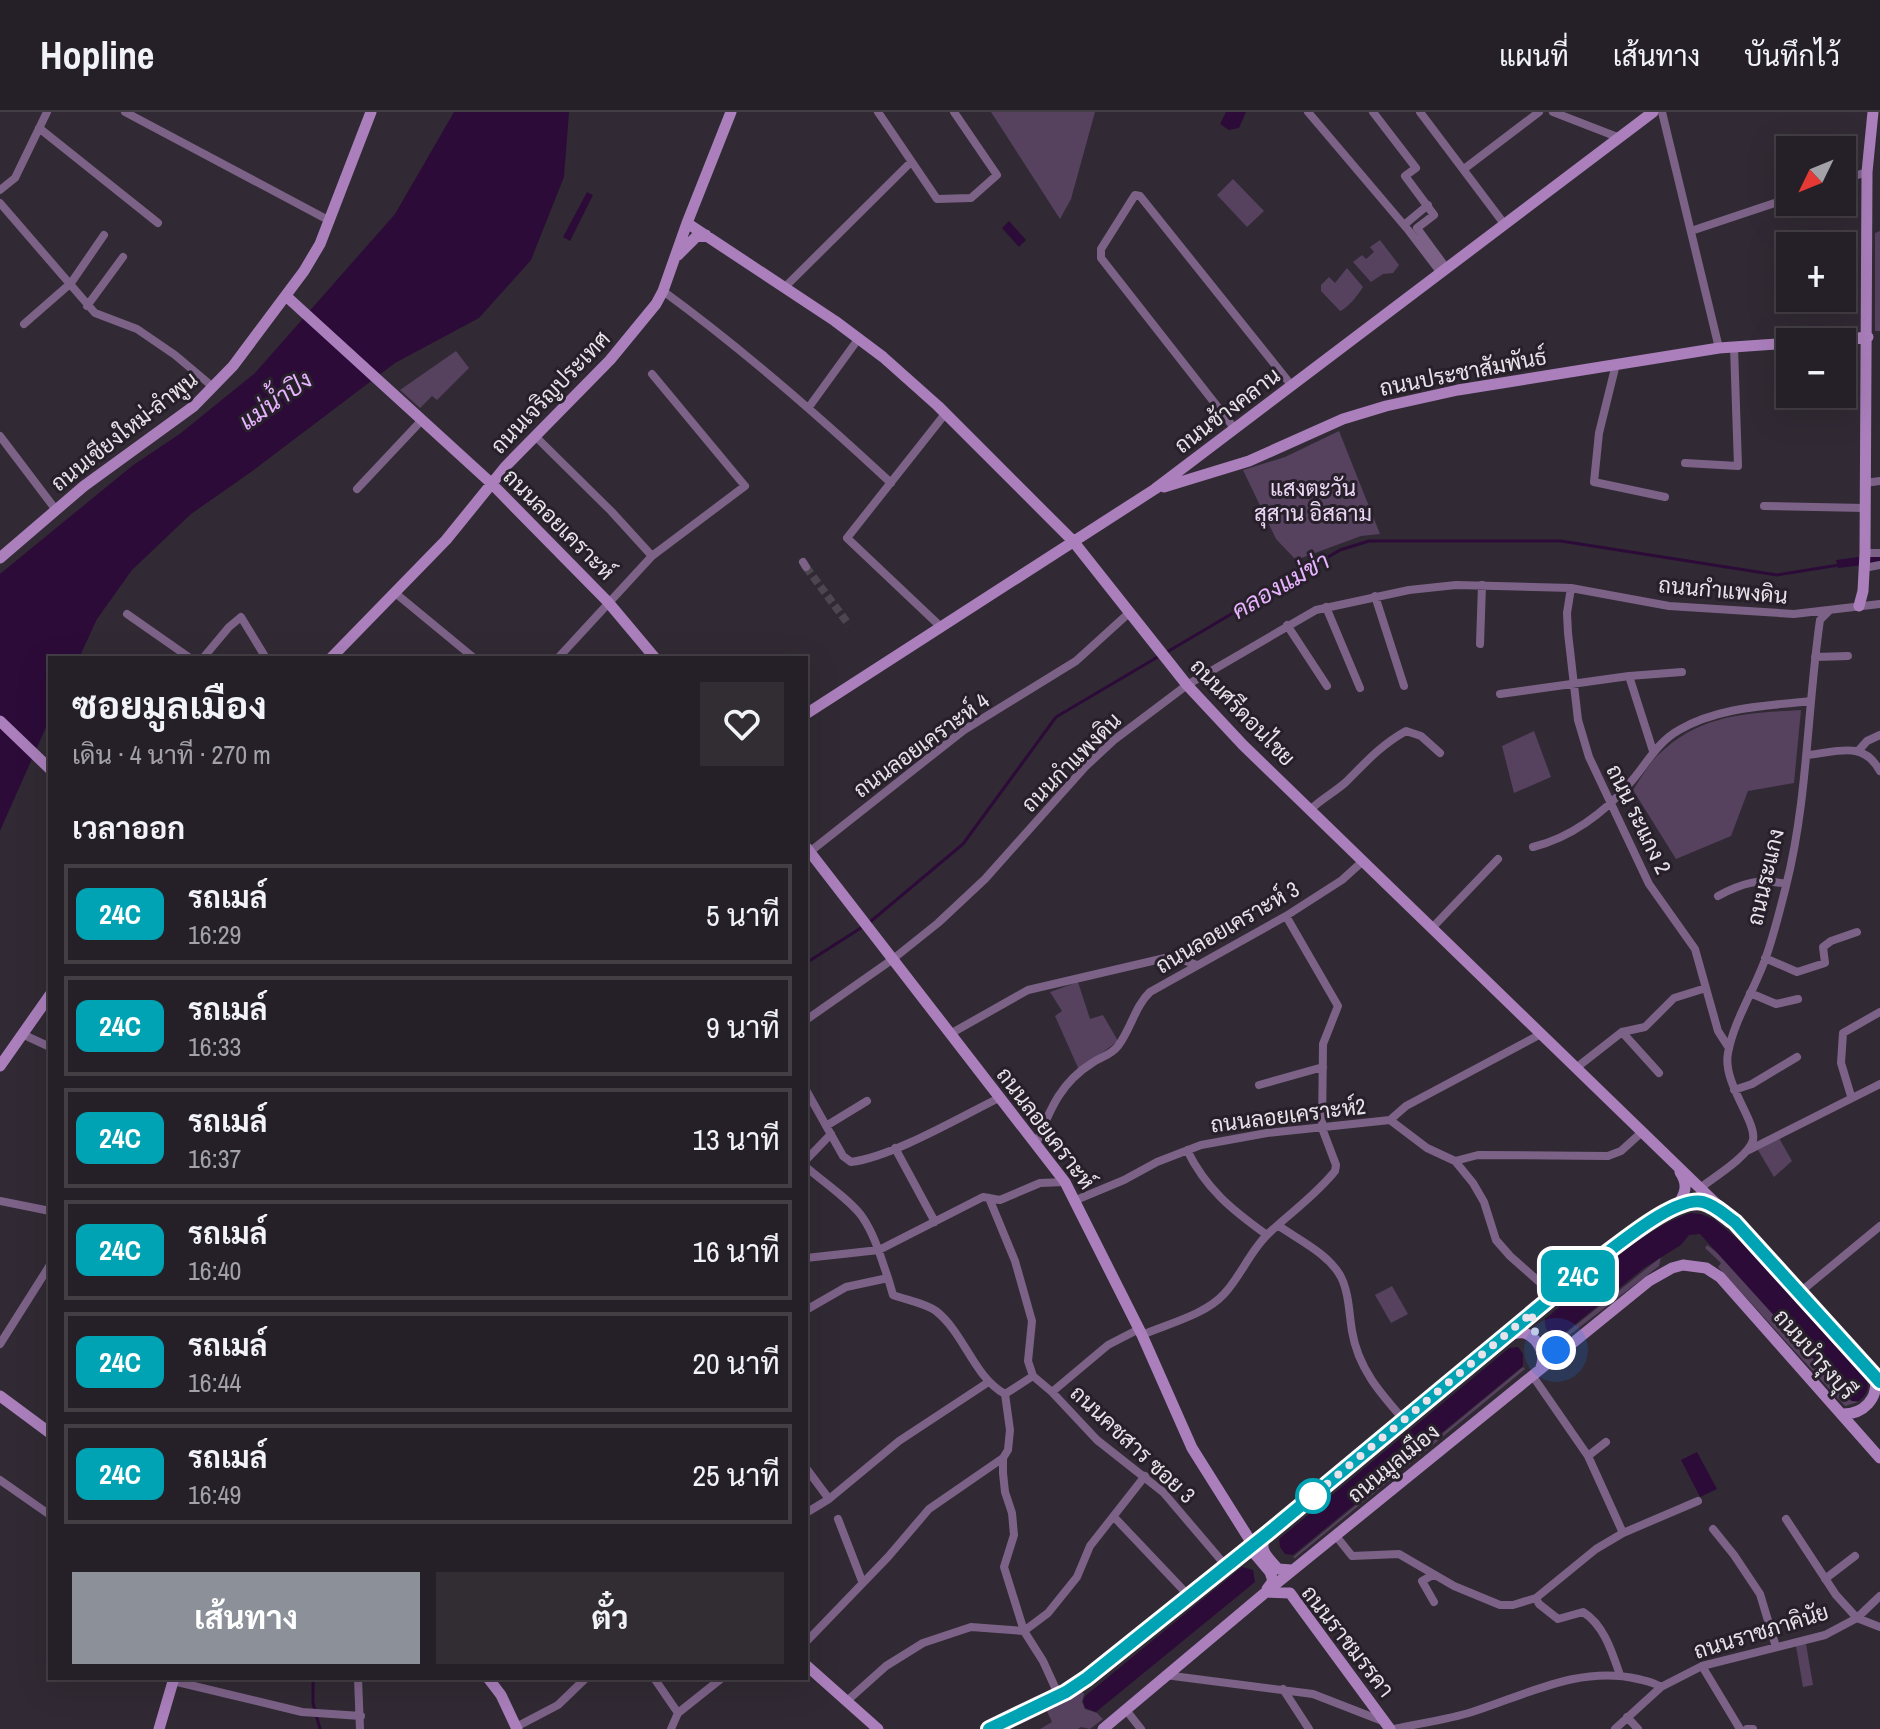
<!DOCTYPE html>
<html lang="th">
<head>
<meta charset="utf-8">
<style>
  :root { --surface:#252027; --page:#312d33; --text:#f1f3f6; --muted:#a3a3a7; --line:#423e44; --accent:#8c9099 }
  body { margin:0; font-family:"Archivo Narrow",Sarabun,sans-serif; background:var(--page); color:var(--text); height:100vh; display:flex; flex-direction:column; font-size:30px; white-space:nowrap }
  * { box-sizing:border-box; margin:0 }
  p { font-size:26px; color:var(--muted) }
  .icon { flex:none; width:44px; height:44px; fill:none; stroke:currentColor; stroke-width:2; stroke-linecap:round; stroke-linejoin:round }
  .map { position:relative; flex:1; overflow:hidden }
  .sheet { position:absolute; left:48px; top:544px; width:760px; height:1024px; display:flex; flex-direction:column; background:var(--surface); border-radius:0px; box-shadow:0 8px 32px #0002,0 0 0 2px var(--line) }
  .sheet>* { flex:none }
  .badge { padding:0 16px; border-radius:12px; font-size:28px; line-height:52px }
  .needle { width:52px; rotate:227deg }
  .controls { position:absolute; left:1776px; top:24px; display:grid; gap:16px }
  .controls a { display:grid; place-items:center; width:80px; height:80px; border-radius:0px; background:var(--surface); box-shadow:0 8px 32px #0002,0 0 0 2px var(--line); font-size:40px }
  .you { position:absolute; width:40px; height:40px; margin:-20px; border:6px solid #fff; border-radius:50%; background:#1a73e8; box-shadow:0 0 0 12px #1a73e833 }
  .map>.badge { position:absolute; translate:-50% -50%; box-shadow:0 0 0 4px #fff }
  h2 { padding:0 24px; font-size:30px; line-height:72px }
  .round { display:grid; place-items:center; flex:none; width:84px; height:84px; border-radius:0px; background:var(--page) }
  .overview { display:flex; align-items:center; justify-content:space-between; height:136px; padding:0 24px }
  h1 { font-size:38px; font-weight:700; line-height:60px }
  .action { display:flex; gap:16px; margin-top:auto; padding:16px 24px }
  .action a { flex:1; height:92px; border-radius:0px; background:var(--accent); color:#fff; font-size:32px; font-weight:700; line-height:92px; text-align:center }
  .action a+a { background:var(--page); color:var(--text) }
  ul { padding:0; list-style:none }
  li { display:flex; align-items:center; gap:24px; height:100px; margin:0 16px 12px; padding:0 8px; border:4px solid var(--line); border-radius:0px }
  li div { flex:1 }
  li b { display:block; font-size:30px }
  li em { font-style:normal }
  li .badge { min-width:88px; font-weight:700; text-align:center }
  header { display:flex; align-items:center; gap:48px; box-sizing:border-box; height:112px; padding:0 40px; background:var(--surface); border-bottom:2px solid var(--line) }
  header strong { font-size:38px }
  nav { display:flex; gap:44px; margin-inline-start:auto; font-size:28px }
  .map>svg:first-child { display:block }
  .green { fill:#56415f }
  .water { fill:#2c0b38 }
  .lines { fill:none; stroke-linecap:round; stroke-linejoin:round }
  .stream { stroke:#2c0b38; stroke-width:3 }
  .street-tunnel { stroke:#4c464f; stroke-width:8; stroke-dasharray:8 4; stroke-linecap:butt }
  .street { stroke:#7d6288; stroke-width:8 }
  .secondary { stroke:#aa7fbc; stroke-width:11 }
  .line-casing { stroke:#fff; stroke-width:18 }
  .line { stroke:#00a3b4; stroke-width:12 }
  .walk { stroke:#e8e3ea; stroke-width:8; stroke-dasharray:0 14.4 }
  .stop-dot { fill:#fff; stroke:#00a3b4; stroke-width:4 }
  .labels { text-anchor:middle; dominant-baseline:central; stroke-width:6; stroke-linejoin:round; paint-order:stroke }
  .street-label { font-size:22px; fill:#e8e3ea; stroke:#27202a }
  .park-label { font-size:22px; fill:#ebd6f5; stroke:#27202a }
  .water-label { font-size:24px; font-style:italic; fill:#e7b3ff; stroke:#27202a }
</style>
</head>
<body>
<header>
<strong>Hopline</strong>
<nav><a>แผนที่</a><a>เส้นทาง</a><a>บันทึกไว้</a></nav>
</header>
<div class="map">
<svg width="1880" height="1617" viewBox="0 0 1880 1617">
  <rect width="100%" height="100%" fill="#312a34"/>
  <path class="green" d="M 991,0 L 1095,0 L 1071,87 L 1060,107 Z
    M 1233,67 L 1264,99 L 1247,115 L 1217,83 Z
    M 1880,119 L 1880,219 L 1875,219 L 1875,121 Z
    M 1380,128 L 1399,153 L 1393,161 L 1383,162 L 1371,170 L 1353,150 L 1362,143 L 1366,147 L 1374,140 L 1370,135 Z
    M 1347,156 L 1363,175 C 1358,183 1348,196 1340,199 L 1321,179 L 1321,173 L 1329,165 L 1335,171 Z
    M 456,239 L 469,256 L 437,288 L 432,284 L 420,296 L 400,278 Z
    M 1339,319 L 1380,422 L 1361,424 L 1296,448 L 1276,427 L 1243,358 L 1285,345 Z
    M 1801,598 L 1794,671 L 1748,679 L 1731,724 L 1676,747 L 1633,678 C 1641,666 1649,651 1659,642 C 1701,602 1746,601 1801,598 Z
    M 1534,619 L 1551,665 L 1514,681 L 1502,634 Z
    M 1078,870 L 1090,907 L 1103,903 L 1118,929 L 1079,958 L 1055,904 L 1062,899 L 1050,880 Z
    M 1779,1026 L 1792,1049 L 1774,1065 L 1758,1038 Z
    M 1707,1133 L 1719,1142 L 1851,1289 L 1858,1290 L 1845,1294 L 1718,1155 L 1721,1151 L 1705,1136 Z
    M 1661,1145 L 1659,1154 L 1563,1228 L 1561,1225 Z
    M 1392,1174 L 1408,1202 L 1391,1211 L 1375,1183 Z
    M 1523,1255 L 1525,1257 L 1295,1446 L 1293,1445 Z
    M 1806,1532 L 1813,1573 L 1803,1575 L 1796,1534 Z
    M 1080,1578 L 1084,1582 L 1082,1590 L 1085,1597 L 1097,1601 L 1103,1607 L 1090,1617 L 1081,1615 L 1078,1617 L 1040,1617 L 1052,1610 L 1045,1595 L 1066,1589 Z"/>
  <path class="water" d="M 454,0 L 569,0 L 564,65 L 531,148 L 479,206 L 395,251 L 251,360 L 191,402 L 132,458 L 97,507 L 79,546 L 50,546 L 50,606 L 0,719 L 0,462 L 132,354 L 181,321 L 255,261 L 395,102 Z
    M 1226,0 L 1246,0 L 1239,16 L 1229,18 L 1220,12 Z
    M 587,80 L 593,83 L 570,129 L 563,125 Z
    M 1009,109 L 1026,128 L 1019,135 L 1002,116 Z
    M 1880,442 L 1880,451 L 1838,456 L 1836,448 Z
    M 1690,1101 L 1701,1102 L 1714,1107 L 1742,1131 L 1867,1269 C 1869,1279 1866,1283 1859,1289 L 1852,1289 L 1700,1122 L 1689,1123 L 1681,1133 L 1644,1156 L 1562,1223 L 1555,1225 C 1547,1220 1544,1216 1545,1207 C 1587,1172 1638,1119 1690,1101 Z
    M 1518,1235 L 1523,1242 L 1523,1254 L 1293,1443 L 1285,1442 L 1280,1435 L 1279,1427 L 1509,1236 Z
    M 1697,1340 L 1717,1377 L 1700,1385 L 1681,1348 Z
    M 1242,1455 L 1253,1458 L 1255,1470 L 1096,1600 L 1085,1596 L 1083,1589 L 1085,1584 Z"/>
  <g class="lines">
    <path class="stream" d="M 1167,540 L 1340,438 L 1369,429 L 1561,429 L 1777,463 L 1839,453
      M 870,810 L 963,732 L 1056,605 L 1161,543
      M 806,851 L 864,814
      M 313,1566 L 313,1591 L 320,1617"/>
    <path class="street-tunnel" d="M 806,455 L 849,513"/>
    <path class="street" d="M 125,0 L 330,109
      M 878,0 L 937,87 L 971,86 L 997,63 L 954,0
      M 1308,0 L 1409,119 L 1441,161
      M 1373,0 L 1416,56 L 1405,64 L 1434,103 L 1417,116 L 1447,157
      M 1420,0 L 1505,113
      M 1553,0 L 1620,26
      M 1662,0 L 1719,236
      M 39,16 L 158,111
      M 1464,57 L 1539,0
      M 1842,68 L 1867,60
      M 0,78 L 15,66 L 47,0
      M 0,91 L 95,201 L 137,217 L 175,243 L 213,275
      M 1404,113 L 1428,93
      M 1691,119 L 1790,86
      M 786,174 L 911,50
      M 663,179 C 744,238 818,303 891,371
      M 87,194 L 123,145
      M 24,212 L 71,171 L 104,123
      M 1616,252 L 1599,321 L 1594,370 L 1665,385
      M 809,295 L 859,226
      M 1235,317 L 1101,146 L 1101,137 L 1135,83 L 1140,84 L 1292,274
      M 0,324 L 56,398
      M 535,324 L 611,399 L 652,444
      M 1685,351 L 1738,354 L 1734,235
      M 1865,371 L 1880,369
      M 357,377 L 421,309
      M 1764,394 L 1865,396
      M 1865,441 L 1880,441
      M 803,450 L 806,455
      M 1864,456 L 1880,453
      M 1571,476 L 1567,501 L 1568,521 L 1578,608 L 1589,645 L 1649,772 L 1695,837 L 1718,919 L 1729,936
      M 394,480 L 474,546
      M 1375,484 L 1404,574
      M 1326,495 L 1360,576
      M 127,502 L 190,546
      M 1287,513 L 1327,574
      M 941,515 L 847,426 L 945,302
      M 1480,532 L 1482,473
      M 1815,545 L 1848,544
      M 203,546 L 229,515 L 241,505 L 266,546
      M 558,546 L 652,444 L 745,374 L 652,262
      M 1629,564 L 1682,560
      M 1500,582 L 1629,564 L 1653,639
      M 1859,638 L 1867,629 L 1880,623
      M 1808,643 C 1838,640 1863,628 1880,659
      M 1310,698 C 1321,687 1335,680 1346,670 C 1366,650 1381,633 1406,619 L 1421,624 L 1440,641
      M 1533,735 C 1570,726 1604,701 1629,672 C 1646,653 1656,631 1679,618 C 1718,595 1766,594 1811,589
      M 807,742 L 964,618 L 1076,549 L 1130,500
      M 1718,784 C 1742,771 1759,766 1786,772
      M 1432,816 L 1498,747
      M 1765,846 L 1797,860 L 1825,851 L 1823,835 L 1831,829 L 1857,820
      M 1750,881 L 1776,892 L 1798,887
      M 806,908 L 893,847 L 938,811 L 985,767 L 1085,655 L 1114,628 L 1187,573 L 1316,498 L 1409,478 L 1456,473 L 1571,476 L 1669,494 L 1794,502 L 1880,492
      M 1622,920 L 1659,961
      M 22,922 L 50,935
      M 950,922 L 1028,878 L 1165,846 L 1180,847 L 1197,853
      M 1576,956 L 1622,920 L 1645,915 L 1674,886 L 1706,876
      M 1259,973 L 1323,955
      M 806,978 L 843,1044 L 851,1050 C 892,1045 960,1005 999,986
      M 1734,978 L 1752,972 L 1797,945
      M 1851,984 L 1841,951 L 1843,921 L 1880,900
      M 1390,1008 L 1427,1036 L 1455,1049 L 1473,1071 L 1484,1090 L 1496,1128 L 1510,1144 L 1554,1183
      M 826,1014 L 867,989
      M 1036,1032 C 1050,998 1060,971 1092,951 C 1102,944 1110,944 1118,934 C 1131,917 1135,894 1150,880 L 1286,804 L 1342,768 L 1363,749
      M 895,1036 L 935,1110
      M 1187,1038 C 1206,1077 1232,1098 1267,1123
      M 1749,1038 L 1880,972
      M 806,1048 L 831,1022
      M 1455,1049 L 1478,1043 L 1608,1044 L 1621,1039 L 1642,1020
      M 806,1055 C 822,1069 853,1090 863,1106 C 875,1124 881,1146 888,1166
      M 1700,1076 C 1713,1066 1749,1044 1753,1028 C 1757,1009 1722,971 1728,941 C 1734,908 1755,877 1766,845 C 1774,822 1780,798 1786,774 C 1808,687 1807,597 1820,508 L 1829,499
      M 989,1086 L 1015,1149 L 1032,1209 L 1028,1249 L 1033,1264
      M 1076,1088 L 1124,1068 L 1157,1050 L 1201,1033 L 1267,1021 L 1390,1008 L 1406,994 L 1541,922
      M 0,1089 L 50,1099
      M 1279,1114 C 1299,1128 1329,1142 1341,1165 C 1349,1181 1349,1201 1352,1219 C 1358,1256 1380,1281 1404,1308
      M 806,1146 L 879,1138 L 983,1085 L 1000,1088 L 1040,1071 L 1065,1070
      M 1799,1181 L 1880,1114
      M 806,1198 L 846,1175 L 888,1166 L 893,1183 C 906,1188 925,1191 936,1199 C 965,1222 973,1264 1005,1282
      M 1142,1223 C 1167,1212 1205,1203 1224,1182 C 1241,1164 1250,1139 1268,1122 C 1290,1101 1316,1083 1335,1059 L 1336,1053 L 1322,1016 L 1323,932 L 1338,894 L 1286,804
      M 0,1232 L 50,1153
      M 1532,1263 L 1588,1344 L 1623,1421
      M 1052,1280 L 1108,1233 L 1139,1217
      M 1005,1282 L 1010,1318 L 1008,1338 L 1003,1346 L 1003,1361 L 1005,1380 L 1012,1401 L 1014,1423 L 1004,1455 L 1024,1519 L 1043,1549 L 1059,1584
      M 1005,1282 L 1033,1264 L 1052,1280 L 1097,1328 L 1163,1380 L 1226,1454
      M 1588,1344 L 1606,1330
      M 806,1356 L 829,1387
      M 0,1368 L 50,1403
      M 806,1401 L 829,1387 L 899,1329 L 987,1271
      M 1115,1406 L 1189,1484
      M 838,1407 L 862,1469
      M 1786,1407 L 1836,1483 L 1857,1506 L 1880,1515
      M 1713,1417 L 1734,1443 L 1760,1482 L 1776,1535
      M 1336,1424 L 1352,1444 L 1399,1442 L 1454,1474 L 1500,1493 L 1513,1493 L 1536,1486 L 1596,1437 L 1623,1421 L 1698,1389
      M 1433,1463 L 1422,1469 L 1434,1490
      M 1825,1467 L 1855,1444
      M 1536,1486 L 1539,1492 L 1558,1507 L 1583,1500 C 1604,1513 1612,1540 1620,1563
      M 806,1530 L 888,1445 L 929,1397 L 1003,1346
      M 1702,1554 L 1740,1617
      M 1165,1563 L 1313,1582 L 1385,1610
      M 358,1566 L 360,1617
      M 654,1566 L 678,1601
      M 173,1569 L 302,1600 L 361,1604
      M 1283,1577 L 1309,1617
      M 848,1588 L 886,1554 L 923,1531 L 971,1515 L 1024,1519 L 1048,1501 L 1077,1465 L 1090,1434 L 1145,1364
      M 1126,1598 L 1141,1617
      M 1627,1605 L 1638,1617
      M 516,1615 L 558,1593 L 586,1566
      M 671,1617 L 678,1601 L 722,1566
      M 1394,1617 C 1420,1611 1447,1608 1472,1600 C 1526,1583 1580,1553 1638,1567 C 1646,1569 1654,1570 1661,1575
      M 1615,1617 L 1661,1575 L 1702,1554 L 1825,1523 L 1857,1506 L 1880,1484
      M 1747,1617 L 1753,1617"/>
    <path class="secondary" d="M 687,111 L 835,209 L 883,245 L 938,294 L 1073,429 L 1187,573 L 1243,633 L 1735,1110 L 1880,1270
      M 678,143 L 696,125 L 706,123
      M 286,184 L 491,371 L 608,490 L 655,546
      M 1811,230 L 1868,225
      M 1164,375 L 1249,349 L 1343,307 L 1386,294 L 1458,278 L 1719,236 L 1790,231
      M 0,446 L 84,374 L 194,294 L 233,254 L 304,159 L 320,132 L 371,0
      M 1859,494 L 1863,479 L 1865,441 L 1867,60 L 1873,0
      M 331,546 L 446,428 L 506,354 L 610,248 L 656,192 L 663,179 L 687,111 L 731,0
      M 806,602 L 1155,377 L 1653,0
      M 0,609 L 50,657
      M 806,735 L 1065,1070 L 1142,1223 L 1192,1336 L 1253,1433
      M 0,954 L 50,883
      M 1676,1095 C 1685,1083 1689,1073 1680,1060
      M 1508,1223 C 1514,1222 1521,1219 1527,1222 C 1539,1228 1546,1243 1541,1255
      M 0,1284 L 50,1321
      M 1841,1302 C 1864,1303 1879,1286 1875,1265
      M 1266,1424 C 1257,1438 1269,1446 1278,1457 L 1292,1458
      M 1243,1441 L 1254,1441 L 1270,1460 L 1273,1469 L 1267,1477
      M 1266,1480 L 1290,1481 L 1390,1617
      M 806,1553 L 878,1617
      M 488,1566 L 501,1583 L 517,1617
      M 159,1617 L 174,1566
      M 989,1617 L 1066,1580 L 1087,1566 L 1268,1421 L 1593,1151 L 1648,1112 L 1686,1091 L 1701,1089 L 1715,1095
      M 1103,1617 L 1266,1480 L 1649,1169 L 1672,1156 L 1683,1153 L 1706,1156 L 1720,1165 L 1880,1346"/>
  </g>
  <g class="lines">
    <g class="line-casing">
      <path id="line" d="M 989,1617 L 1066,1580 L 1087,1566 L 1268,1421 L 1593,1151 C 1616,1135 1675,1083 1703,1090 C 1715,1093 1725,1103 1735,1110 L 1880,1270"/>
    </g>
    <use href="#line" class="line"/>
    <path class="walk" d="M 1313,1384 L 1309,1387 L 1533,1200 C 1529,1218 1540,1231 1556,1238"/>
  </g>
  <circle class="stop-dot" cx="1313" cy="1384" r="16"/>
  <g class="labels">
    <g class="street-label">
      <text transform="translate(1463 260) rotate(-11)">ถนนประชาสัมพันธ์</text>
      <text transform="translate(550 280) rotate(-46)">ถนนเจริญประเทศ</text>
      <text transform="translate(1227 298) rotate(-37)">ถนนช้างคลาน</text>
      <text transform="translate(124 319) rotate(-38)">ถนนเชียงใหม่-ลำพูน</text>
      <text transform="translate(559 412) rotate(45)">ถนนลอยเคราะห์</text>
      <text transform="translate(1723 478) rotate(5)">ถนนกำแพงดิน</text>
      <text transform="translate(1243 600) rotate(46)">ถนนศรีดอนไชย</text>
      <text transform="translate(921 633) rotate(-36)">ถนนลอยเคราะห์ 4</text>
      <text transform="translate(1071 650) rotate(-45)">ถนนกำแพงดิน</text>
      <text transform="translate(1639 707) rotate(64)">ถนน ระแกง 2</text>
      <text transform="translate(1765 765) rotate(-77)">ถนนระแกง</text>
      <text transform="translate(1227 815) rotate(-30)">ถนนลอยเคราะห์ 3</text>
      <text transform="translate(1288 1003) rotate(-7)">ถนนลอยเคราะห์2</text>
      <text transform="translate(1046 1016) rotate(53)">ถนนลอยเคราะห์</text>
      <text transform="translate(1815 1242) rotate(49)">ถนนบำรุงบุรี</text>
      <text transform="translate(1133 1332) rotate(43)">ถนนคชสาร ซอย 3</text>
      <text transform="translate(1393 1351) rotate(-39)">ถนนมูลเมือง</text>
      <text transform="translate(1761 1519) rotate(-17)">ถนนราชภาคินัย</text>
      <text transform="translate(1348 1529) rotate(52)">ถนนราชมรรคา</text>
    </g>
    <g class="park-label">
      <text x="1313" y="376">แสงตะวัน<tspan x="1313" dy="25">สุสาน อิสลาม</tspan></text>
    </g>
    <g class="water-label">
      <text transform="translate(275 288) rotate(-35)">แม่น้ำปิง</text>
      <text transform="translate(1280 473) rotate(-30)">คลองแม่ข่า</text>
    </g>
  </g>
</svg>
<div class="controls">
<a><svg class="needle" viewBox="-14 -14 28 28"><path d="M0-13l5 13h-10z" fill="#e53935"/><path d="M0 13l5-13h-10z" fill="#a3a3a7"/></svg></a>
<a>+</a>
<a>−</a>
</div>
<div class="you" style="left:1556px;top:1238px"></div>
<b class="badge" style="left:1578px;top:1164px;background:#00a3b4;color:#fff">24C</b>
<section class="sheet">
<div class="overview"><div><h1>ซอยมูลเมือง</h1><p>เดิน · 4 นาที · 270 m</p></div><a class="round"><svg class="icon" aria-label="heart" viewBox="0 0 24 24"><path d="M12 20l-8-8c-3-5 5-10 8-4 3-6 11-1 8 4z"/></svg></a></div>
<h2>เวลาออก</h2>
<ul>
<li><span class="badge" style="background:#00a3b4;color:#fff">24C</span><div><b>รถเมล์</b><p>16:29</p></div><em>5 นาที</em></li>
<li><span class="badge" style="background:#00a3b4;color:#fff">24C</span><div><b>รถเมล์</b><p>16:33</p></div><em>9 นาที</em></li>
<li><span class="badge" style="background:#00a3b4;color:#fff">24C</span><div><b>รถเมล์</b><p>16:37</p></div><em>13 นาที</em></li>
<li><span class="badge" style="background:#00a3b4;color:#fff">24C</span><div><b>รถเมล์</b><p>16:40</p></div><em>16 นาที</em></li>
<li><span class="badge" style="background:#00a3b4;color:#fff">24C</span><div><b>รถเมล์</b><p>16:44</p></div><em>20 นาที</em></li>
<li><span class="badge" style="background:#00a3b4;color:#fff">24C</span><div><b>รถเมล์</b><p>16:49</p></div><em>25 นาที</em></li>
</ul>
<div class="action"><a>เส้นทาง</a><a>ตั๋ว</a></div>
</section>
</div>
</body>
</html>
